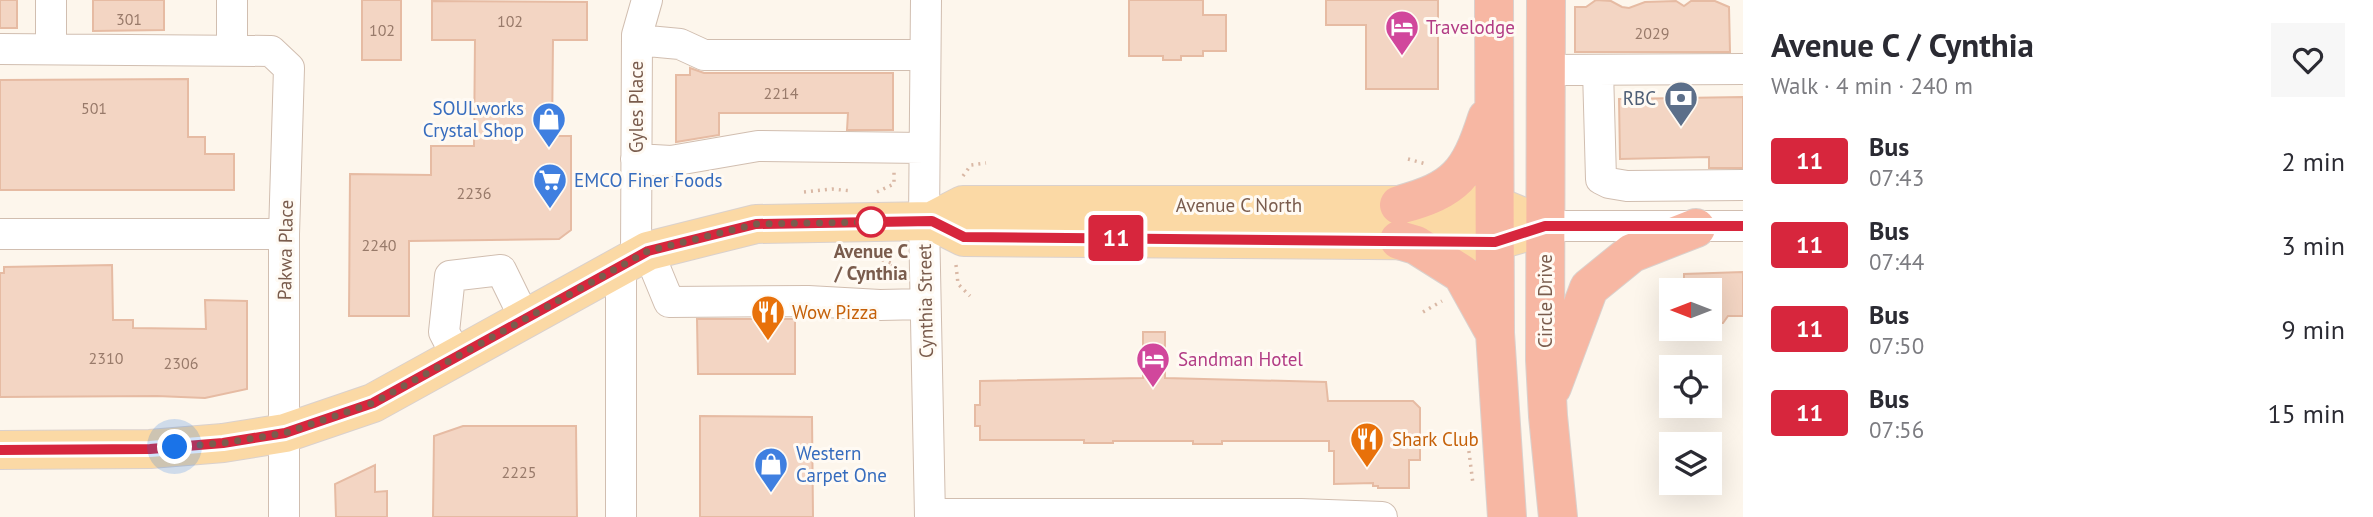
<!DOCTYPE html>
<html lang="en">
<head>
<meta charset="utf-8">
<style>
  :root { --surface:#fff; --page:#f7f7f7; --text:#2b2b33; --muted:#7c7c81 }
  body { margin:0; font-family:"PT Sans",sans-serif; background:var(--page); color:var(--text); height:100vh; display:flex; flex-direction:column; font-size:26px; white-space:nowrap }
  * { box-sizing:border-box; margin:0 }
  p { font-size:23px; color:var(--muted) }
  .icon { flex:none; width:38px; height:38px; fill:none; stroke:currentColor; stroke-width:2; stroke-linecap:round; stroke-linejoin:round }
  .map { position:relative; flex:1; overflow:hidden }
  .drawer { display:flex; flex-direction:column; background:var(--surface); width:630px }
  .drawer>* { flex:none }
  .badge { padding:0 14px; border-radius:5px; font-size:24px; line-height:46px }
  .needle { width:46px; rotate:270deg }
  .controls { position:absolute; left:1659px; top:278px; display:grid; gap:14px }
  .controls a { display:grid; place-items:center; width:63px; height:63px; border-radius:0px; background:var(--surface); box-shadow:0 7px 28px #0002; font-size:35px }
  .you { position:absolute; width:35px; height:35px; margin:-18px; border:5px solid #fff; border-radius:50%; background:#1a73e8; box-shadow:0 0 0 10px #1a73e833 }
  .map>.badge { position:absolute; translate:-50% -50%; box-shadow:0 0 0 4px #fff }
  .round { display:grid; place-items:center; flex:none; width:74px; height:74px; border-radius:0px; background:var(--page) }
  .summary { display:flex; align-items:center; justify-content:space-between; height:119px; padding:0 28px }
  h1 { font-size:33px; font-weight:600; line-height:52px }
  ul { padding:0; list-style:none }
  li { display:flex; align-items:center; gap:21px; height:84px; padding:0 28px }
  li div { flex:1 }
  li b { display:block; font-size:26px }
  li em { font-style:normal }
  li .badge { min-width:77px; font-weight:700; text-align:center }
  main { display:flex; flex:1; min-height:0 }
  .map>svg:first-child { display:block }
  .building { fill:#f3d5c3; stroke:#e6bba3; stroke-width:2 }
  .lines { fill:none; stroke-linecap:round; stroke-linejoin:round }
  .minor-casing { stroke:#d1beb0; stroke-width:32 }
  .major-casing { stroke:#dad1cd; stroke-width:40 }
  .highway-casing { stroke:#dad1cd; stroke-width:40 }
  .path { stroke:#d9b8a5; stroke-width:3.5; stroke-dasharray:2 5; stroke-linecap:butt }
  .minor { stroke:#fff; stroke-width:30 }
  .major { stroke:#fbd9a5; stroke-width:38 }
  .highway { stroke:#f7b7a3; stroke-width:38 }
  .line-casing { stroke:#fff; stroke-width:16 }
  .line { stroke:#d7263d; stroke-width:10 }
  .walk { stroke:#7a5c4d; stroke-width:7; stroke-dasharray:0 12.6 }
  .stop-dot { fill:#fff; stroke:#d7263d; stroke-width:3.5 }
  .labels { text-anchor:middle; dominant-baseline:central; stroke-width:6; stroke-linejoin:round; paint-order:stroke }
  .number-label { font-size:16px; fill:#987a6a }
  .hotel-label { font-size:19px; fill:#b23c85; stroke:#fffaf3; text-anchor:start }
  .service-label { font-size:19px; fill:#4e5e75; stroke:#fffaf3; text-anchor:end }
  .street-label { font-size:19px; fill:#7a5c4d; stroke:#fffaf3 }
  .shop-label { font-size:19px; fill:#366cbe; stroke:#fffaf3; text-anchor:start }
  .stop-label { font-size:19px; font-weight:bold; fill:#7a5c4d; stroke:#fffaf3 }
  .food-label { font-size:19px; fill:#c56008; stroke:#fffaf3; text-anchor:start }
</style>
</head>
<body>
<main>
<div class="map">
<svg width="1743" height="517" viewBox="0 0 1743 517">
  <rect width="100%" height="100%" fill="#fdf6ec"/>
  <path class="building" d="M 0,0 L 17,0 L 17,28 L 0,28 Z
    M 93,0 L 164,0 L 164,30 L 93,31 Z
    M 362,0 L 401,0 L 401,60 L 362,60 Z
    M 1129,0 L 1203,0 L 1203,15 L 1226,15 L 1226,51 L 1203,51 L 1203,56 L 1181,56 L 1181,60 L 1163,60 L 1163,56 L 1129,56 Z
    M 1326,0 L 1438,0 L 1438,89 L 1366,89 L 1366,25 L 1326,25 Z
    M 1596,0 L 1611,1 L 1622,7 L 1629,8 L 1645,2 L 1676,1 L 1684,6 L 1691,1 L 1715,1 L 1729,7 L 1730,52 L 1575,52 L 1575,7 L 1586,7 Z
    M 432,1 L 587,2 L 587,40 L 553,40 L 552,136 L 571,136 L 571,230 L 559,239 L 409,241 L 409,316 L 349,316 L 350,174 L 431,175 L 431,146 L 474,146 L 475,40 L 432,40 Z
    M 690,68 L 704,73 L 893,73 L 893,130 L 847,130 L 848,113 L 719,113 L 719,135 L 676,142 L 676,75 L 690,75 Z
    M 188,79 L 188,137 L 205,137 L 205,154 L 234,154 L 234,190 L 0,190 L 0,80 Z
    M 1743,97 L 1743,168 L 1709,168 L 1709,157 L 1620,159 L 1619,99 Z
    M 112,265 L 113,320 L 133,320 L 133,328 L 206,329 L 205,300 L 247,301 L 247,389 L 205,398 L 157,396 L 0,397 L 0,273 L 4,273 L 4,267 Z
    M 1743,272 L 1743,316 L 1728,316 L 1723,323 L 1710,323 L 1710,290 L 1684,290 L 1684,274 Z
    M 697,319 L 795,319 L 795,374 L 698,374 Z
    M 1143,332 L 1165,332 L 1165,378 L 1326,382 L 1328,401 L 1413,401 L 1420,408 L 1420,460 L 1409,460 L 1409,488 L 1378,488 L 1378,486 L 1373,486 L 1373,483 L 1334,484 L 1334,451 L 1329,451 L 1329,441 L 1222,441 L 1222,444 L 1193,444 L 1193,441 L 1113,441 L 1113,443 L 1084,443 L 1084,440 L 980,440 L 980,426 L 975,426 L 975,405 L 980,405 L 980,381 L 1143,378 Z
    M 700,416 L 812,417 L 813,517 L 700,517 Z
    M 463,426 L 576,426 L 577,517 L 433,517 L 434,436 Z
    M 375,465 L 375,492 L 387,491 L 387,517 L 336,517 L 335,484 Z"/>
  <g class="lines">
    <g class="minor-casing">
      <path id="minor" d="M 232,0 L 232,50
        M 926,0 L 924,221 L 930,517
        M 637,40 L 680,44 L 704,55 L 925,55
        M 0,49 L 271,51 L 289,68 L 284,234 L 284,517
        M 51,49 L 51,0
        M 1546,70 L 1743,69
        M 1598,70 L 1601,179 L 1609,183 L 1627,186 L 1743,185
        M 636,159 L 671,161 L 758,146 L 924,148
        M 1545,226 L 1743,226
        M 0,234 L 284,234
        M 648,251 L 669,302 L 808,301 L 880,305 L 925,304
        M 636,258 L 637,35 L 647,0
        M 457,357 L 444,332 L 450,276 L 501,270 L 525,319
        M 930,514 L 1301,514 L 1382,517
        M 621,517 L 621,267"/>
    </g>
    <g class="major-casing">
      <path id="major" d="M 932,221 L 964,237 L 1495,241 L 1527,232
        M 0,450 L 150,449 L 223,443 L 285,433 L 373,403 L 648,251 L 756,224 L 932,221 L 963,205 L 1494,205 L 1545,226"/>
    </g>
    <g class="highway-casing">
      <path id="highway" d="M 1494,0 L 1495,333 L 1507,517
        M 1546,0 L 1545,360 L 1548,416 L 1558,517
        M 1399,205 C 1456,190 1469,174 1487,118
        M 1399,240 L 1416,245 L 1462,274 L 1492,328
        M 1552,387 L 1589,288 L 1632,253 L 1696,228"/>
    </g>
    <path class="path" d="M 1408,159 L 1426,164
      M 963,176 L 971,165 L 986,163
      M 804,192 L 832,189 L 852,191
      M 877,192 L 894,184 L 894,172
      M 869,255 L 894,264 L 882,280
      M 956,265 L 958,284 L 970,296
      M 1423,312 L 1442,301
      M 1468,444 L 1473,484"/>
    <use href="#minor" class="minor"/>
    <use href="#major" class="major"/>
    <use href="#highway" class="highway"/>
  </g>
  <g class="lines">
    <g class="line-casing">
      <path id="line" d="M 0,450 L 150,449 L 223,443 L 285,433 L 373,403 L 648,251 L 756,224 L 932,221 L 964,237 L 1495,242 L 1545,226 L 1743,226"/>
    </g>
    <use href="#line" class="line"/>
    <path class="walk" d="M 175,447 L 223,443 L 285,433 L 373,403 L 648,251 L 756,224 L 871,222"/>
  </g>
  <defs>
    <g id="hotel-pin" transform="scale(1.75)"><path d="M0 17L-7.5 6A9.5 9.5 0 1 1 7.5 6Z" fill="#d1479c" stroke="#fffaf3"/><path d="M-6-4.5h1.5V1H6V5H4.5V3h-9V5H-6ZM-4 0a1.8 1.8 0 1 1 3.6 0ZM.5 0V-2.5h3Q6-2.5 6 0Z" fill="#fff"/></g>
    <g id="bank-pin" transform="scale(1.75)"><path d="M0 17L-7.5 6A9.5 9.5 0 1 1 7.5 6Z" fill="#5c6f8a" stroke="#fffaf3"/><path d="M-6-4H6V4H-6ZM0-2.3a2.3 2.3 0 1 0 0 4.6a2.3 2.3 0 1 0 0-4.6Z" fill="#fff"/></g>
    <g id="shop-pin" transform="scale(1.75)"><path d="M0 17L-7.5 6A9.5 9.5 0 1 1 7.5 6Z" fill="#3f7fe0" stroke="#fffaf3"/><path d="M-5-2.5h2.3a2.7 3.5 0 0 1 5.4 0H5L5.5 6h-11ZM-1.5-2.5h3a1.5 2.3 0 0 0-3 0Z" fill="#fff"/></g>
    <g id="supermarket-pin" transform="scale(1.75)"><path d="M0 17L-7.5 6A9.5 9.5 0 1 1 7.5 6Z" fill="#3f7fe0" stroke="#fffaf3"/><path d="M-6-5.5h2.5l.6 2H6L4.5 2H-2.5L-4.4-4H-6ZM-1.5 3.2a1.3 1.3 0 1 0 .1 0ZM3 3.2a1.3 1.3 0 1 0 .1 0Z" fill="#fff"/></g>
    <g id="restaurant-pin" transform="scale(1.75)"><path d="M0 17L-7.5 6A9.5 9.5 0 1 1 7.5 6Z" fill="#e8710a" stroke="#fffaf3"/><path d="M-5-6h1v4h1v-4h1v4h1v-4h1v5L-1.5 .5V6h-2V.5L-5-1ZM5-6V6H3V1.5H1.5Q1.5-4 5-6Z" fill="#fff"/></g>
  </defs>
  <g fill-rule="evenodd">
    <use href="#hotel-pin" x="1402" y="27"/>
    <use href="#bank-pin" x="1681" y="98"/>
    <use href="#shop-pin" x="549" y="119"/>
    <use href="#supermarket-pin" x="550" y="180"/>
    <use href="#restaurant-pin" x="768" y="312"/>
    <use href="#hotel-pin" x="1153" y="359"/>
    <use href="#restaurant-pin" x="1367" y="439"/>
    <use href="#shop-pin" x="771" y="464"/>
  </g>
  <circle class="stop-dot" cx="871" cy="222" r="14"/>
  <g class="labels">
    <g class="number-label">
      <text x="129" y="19">301</text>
      <text x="510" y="21">102</text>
      <text x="382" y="30">102</text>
      <text x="1652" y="33">2029</text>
      <text x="781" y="93">2214</text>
      <text x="94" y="108">501</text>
      <text x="474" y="193">2236</text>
      <text x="379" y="245">2240</text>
      <text x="106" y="358">2310</text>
      <text x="181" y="363">2306</text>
      <text x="519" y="472">2225</text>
    </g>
    <g class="hotel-label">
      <text x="1426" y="27">Travelodge</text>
      <text x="1178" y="359">Sandman Hotel</text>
    </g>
    <g class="service-label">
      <text x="1656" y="98">RBC</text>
    </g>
    <g class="street-label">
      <text transform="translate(636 107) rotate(-90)">Gyles Place</text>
      <text x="1239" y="205">Avenue C North</text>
      <text transform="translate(285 250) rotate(-89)">Pakwa Place</text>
      <text transform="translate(925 301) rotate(-91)">Cynthia Street</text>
      <text transform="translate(1545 301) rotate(-90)">Circle Drive</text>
    </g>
    <g class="shop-label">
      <text x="524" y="108" text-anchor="end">SOULworks<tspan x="524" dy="22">Crystal Shop</tspan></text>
      <text x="574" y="180">EMCO Finer Foods</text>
      <text x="796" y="453">Western<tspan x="796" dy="22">Carpet One</tspan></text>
    </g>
    <g class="stop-label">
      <text x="871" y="251">Avenue C<tspan x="871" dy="22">/ Cynthia</tspan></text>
    </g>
    <g class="food-label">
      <text x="792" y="312">Wow Pizza</text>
      <text x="1392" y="439">Shark Club</text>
    </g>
  </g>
</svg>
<div class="controls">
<a><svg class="needle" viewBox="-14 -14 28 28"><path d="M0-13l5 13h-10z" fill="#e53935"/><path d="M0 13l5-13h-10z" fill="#7c7c81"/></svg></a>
<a><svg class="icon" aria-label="locate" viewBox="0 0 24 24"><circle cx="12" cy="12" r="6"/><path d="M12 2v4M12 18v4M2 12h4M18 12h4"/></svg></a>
<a><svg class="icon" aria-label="layers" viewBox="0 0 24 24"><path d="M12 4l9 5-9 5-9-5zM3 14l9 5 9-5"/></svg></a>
</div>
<div class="you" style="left:175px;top:447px"></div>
<b class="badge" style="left:1116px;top:238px;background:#d7263d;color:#fff">11</b>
</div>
<section class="drawer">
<div class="summary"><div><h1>Avenue C / Cynthia</h1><p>Walk · 4 min · 240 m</p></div><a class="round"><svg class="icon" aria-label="heart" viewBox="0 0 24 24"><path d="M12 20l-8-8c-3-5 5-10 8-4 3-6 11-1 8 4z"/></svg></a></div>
<ul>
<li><span class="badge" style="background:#d7263d;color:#fff">11</span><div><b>Bus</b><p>07:43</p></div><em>2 min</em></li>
<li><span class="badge" style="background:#d7263d;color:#fff">11</span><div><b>Bus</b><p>07:44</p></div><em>3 min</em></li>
<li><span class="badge" style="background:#d7263d;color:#fff">11</span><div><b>Bus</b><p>07:50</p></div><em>9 min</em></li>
<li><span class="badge" style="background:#d7263d;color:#fff">11</span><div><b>Bus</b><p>07:56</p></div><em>15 min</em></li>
</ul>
</section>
</main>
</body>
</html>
